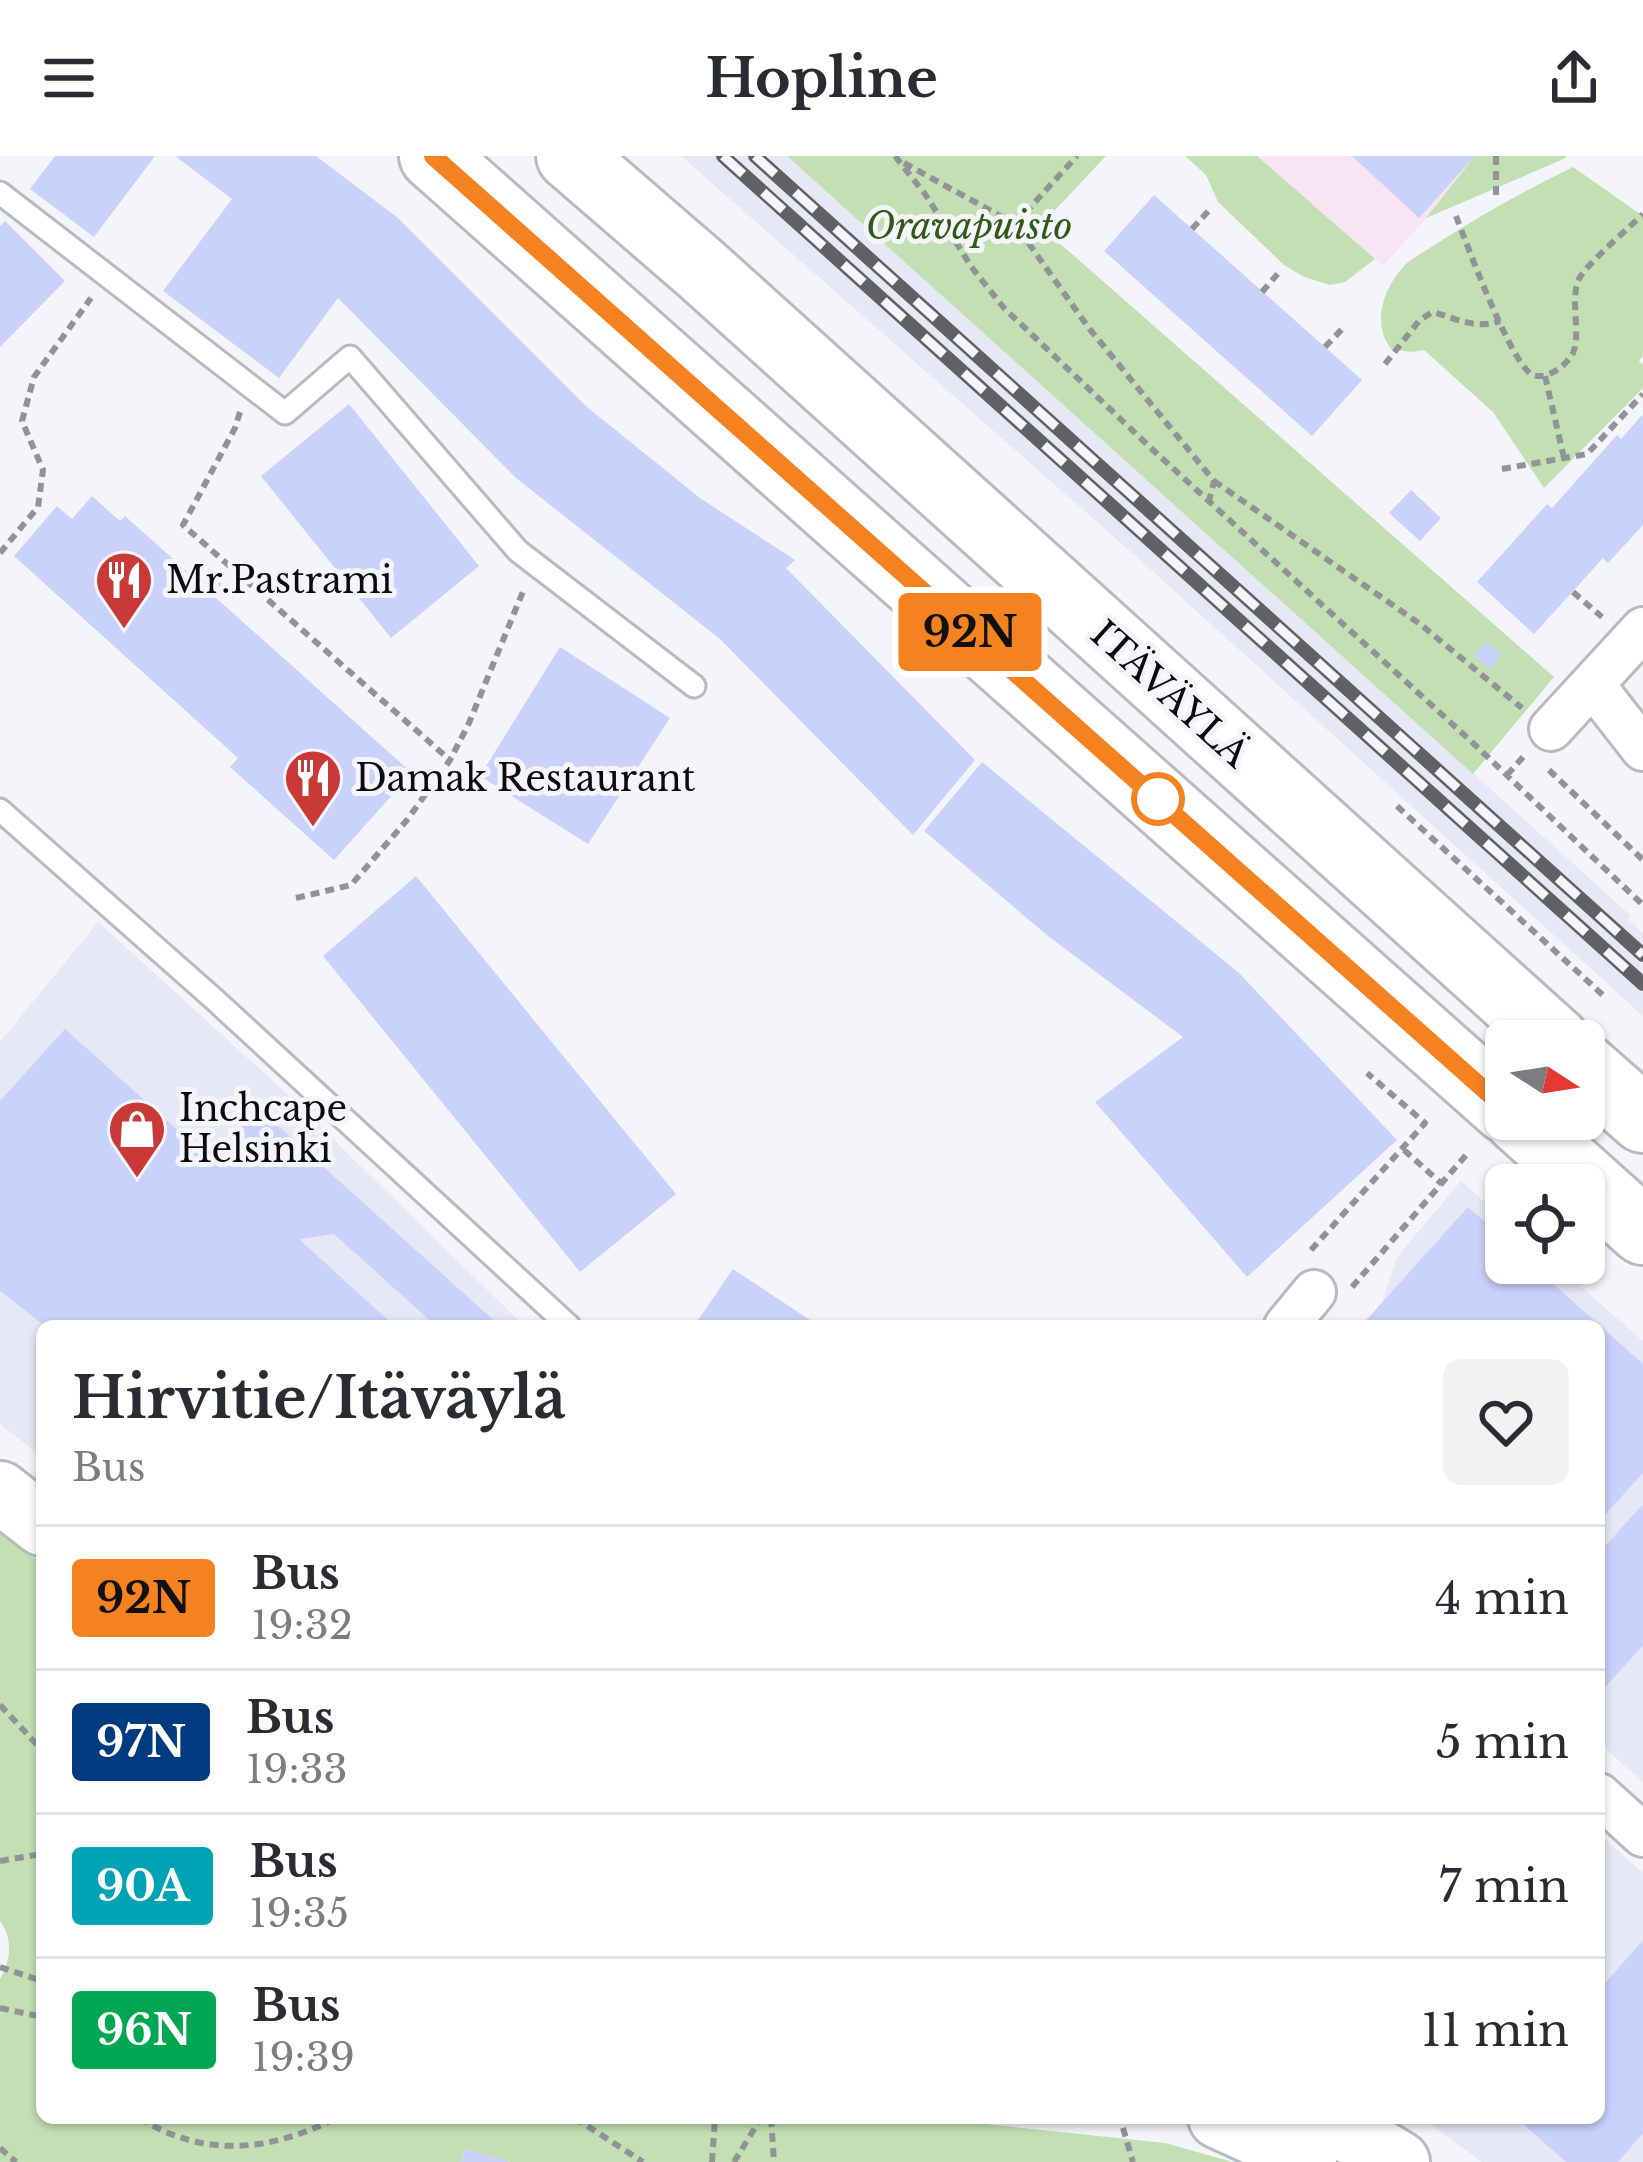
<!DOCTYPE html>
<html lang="en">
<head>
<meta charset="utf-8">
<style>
  :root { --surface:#fff; --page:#f2f2f3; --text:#2b2b33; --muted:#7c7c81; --line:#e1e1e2 }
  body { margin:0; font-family:"Libre Baskerville",serif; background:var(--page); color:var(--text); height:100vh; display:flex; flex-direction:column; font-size:45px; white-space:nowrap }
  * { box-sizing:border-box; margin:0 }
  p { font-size:39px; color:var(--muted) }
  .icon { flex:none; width:66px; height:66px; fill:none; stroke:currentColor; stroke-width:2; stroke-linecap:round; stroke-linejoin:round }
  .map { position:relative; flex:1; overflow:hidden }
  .panel { position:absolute; left:36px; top:1164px; width:1569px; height:804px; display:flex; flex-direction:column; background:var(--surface); border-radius:18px; box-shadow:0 3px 9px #0004 }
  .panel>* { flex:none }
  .badge { padding:0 24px; border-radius:9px; font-size:42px; line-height:78px }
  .needle { width:78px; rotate:102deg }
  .controls { position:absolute; left:1485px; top:864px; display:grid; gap:24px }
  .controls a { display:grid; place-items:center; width:120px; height:120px; border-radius:18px; background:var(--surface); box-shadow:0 3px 9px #0004; font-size:60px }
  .map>.badge { position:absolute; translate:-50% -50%; box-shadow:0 0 0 6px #fff }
  .round { display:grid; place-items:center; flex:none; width:126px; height:126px; border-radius:18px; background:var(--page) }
  .overview { display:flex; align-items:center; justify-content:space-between; height:204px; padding:0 36px }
  h1 { font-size:57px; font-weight:700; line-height:90px }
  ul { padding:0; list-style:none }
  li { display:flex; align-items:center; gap:36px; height:144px; padding:0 36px; border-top:3px solid var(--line) }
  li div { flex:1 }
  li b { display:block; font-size:45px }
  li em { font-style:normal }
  li .badge { min-width:132px; font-weight:700; text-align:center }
  header { display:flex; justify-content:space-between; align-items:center; height:156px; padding:0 36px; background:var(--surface); font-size:54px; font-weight:700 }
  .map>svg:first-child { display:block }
  .built { fill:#e7e8f5 }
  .education { fill:#f9e4f4 }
  .green { fill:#c3e0b4 }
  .building { fill:#cad1fb }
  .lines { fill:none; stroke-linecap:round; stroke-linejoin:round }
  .lane-casing { stroke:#b9babf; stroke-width:27 }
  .street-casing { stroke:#b9babf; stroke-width:48 }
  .secondary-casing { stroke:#b9babf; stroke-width:66 }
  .highway-casing { stroke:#b9babf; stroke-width:72 }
  .path { stroke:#929397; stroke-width:6; stroke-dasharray:9 6; stroke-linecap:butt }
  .lane { stroke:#fff; stroke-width:21 }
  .street { stroke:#fff; stroke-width:42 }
  .secondary { stroke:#fff; stroke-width:60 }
  .highway { stroke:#fff; stroke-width:66 }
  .rail-casing { stroke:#616165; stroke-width:14 }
  .rail { stroke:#f4f5fa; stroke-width:9; stroke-dasharray:27; stroke-linecap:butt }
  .line-casing { stroke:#fff; stroke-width:27 }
  .line { stroke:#f58220; stroke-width:18 }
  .stop-dot { fill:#fff; stroke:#f58220; stroke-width:6 }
  .labels { text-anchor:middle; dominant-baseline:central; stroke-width:10; stroke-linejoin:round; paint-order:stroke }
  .park-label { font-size:36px; font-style:italic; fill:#325918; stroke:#f4f5fa }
  .poi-label { font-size:36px; fill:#0b0b0d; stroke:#f4f5fa; text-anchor:start }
  .street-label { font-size:36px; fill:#0b0b0d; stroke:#f4f5fa }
</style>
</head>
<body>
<header><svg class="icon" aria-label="menu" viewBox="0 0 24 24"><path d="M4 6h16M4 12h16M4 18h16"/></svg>Hopline<svg class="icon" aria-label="share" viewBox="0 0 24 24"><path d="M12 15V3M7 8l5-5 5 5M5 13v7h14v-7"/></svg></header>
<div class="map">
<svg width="1643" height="2006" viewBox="0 0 1643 2006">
  <rect width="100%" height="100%" fill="#f4f5fa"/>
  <path class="built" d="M 681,0 L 787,0 L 889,90 L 1630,759 L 1628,763 L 1643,777 L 1643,860 L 1139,403 Z
    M 98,766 L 285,936 L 524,1170 L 42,1170 L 42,1301 L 0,1268 L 0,886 Z
    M 1461,1025 L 1506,1065 L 1506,1107 L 1554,1107 L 1643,1185 L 1643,1626 L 1599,1587 L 1599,1170 L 1361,1170 L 1382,1147 L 1397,1101 Z
    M 1599,1678 L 1643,1717 L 1643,2006 L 1482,2006 L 1422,1962 L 1599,1962 Z"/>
  <path class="education" d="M 1257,0 L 1482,0 L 1383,110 Z"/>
  <path class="green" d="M 787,0 L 1106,0 L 1040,70 L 1554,521 L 1473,618 Z
    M 1185,0 L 1257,0 L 1375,103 L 1345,126 L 1330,129 L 1304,121 L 1284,109 L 1218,46 L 1206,19 Z
    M 1475,0 L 1566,0 L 1566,2 L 1426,62 Z
    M 1573,11 L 1643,60 L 1643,199 L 1639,205 L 1643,209 L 1643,232 L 1544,332 L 1493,256 L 1424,194 L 1411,196 L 1391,193 C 1371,167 1384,131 1405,109 C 1413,101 1426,95 1436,88 C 1480,59 1526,34 1573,11 Z
    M 0,1375 L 42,1408 L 42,1962 L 929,1962 L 1165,1987 L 1233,2006 L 510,2006 L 465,1993 L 461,2006 L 0,2006 L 0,1823 C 11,1804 13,1783 0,1765 Z"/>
  <path class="building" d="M 55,0 L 155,0 L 94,81 L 30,33 Z
    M 175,0 L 316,0 L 398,62 L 587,251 L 700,342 L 795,404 L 786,412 L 975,604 L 913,679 L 720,483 L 516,322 L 338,142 L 279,222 L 163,135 L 232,43 Z
    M 1352,0 L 1475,0 L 1419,62 Z
    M 1154,39 L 1362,224 L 1312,280 L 1104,95 Z
    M 5,65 L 65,125 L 0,191 L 0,70 Z
    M 349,248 L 479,410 L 391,482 L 261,320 Z
    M 1643,258 L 1643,369 L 1608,407 L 1603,402 L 1534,478 L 1477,426 L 1547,348 L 1552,352 L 1617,279 L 1621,283 Z
    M 1411,334 L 1441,362 L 1420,385 L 1389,357 Z
    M 92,340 L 120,365 L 125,360 L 201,428 L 210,418 L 224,430 L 215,441 L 412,617 L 334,704 L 230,611 L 238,602 L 14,400 L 57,350 L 72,363 Z
    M 1486,486 L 1502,498 L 1490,513 L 1474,500 Z
    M 560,491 L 670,562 L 588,688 L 480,620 Z
    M 982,606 L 1239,817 L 1397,984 L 1247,1121 L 1095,946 L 1183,881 L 1048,780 L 924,675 Z
    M 416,720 L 676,1038 L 580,1116 L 323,800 Z
    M 65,873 L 210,1003 L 257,951 L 500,1170 L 436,1170 L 334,1078 L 299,1083 L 391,1167 L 389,1170 L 45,1170 L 0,1135 L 0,945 Z
    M 1468,1051 L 1506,1085 L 1506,1107 L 1530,1107 L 1643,1208 L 1643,1317 L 1604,1360 L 1599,1356 L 1599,1170 L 1361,1170 Z
    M 733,1113 L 819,1170 L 694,1170 Z
    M 1643,1348 L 1643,1489 L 1599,1538 L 1599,1397 Z
    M 1643,1784 L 1643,1977 L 1618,2006 L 1566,2006 L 1516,1962 L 1599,1962 L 1599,1834 Z
    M 465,1993 L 508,2005 L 508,2006 L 461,2006 Z"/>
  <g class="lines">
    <g class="lane-casing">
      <path id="lane" d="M 0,37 L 285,257 L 350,201 L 518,395 L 694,530
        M 0,654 L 215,844 L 569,1170"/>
    </g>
    <g class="street-casing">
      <path id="street" d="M 1593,529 L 1643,593
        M 1551,573 L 1643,473
        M 1286,1170 L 1314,1136
        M 1599,1639 L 1643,1679"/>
    </g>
    <g class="secondary-casing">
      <path id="secondary" d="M 0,1336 L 42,1369
        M 1219,1962 L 1263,1982 L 1306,2006
        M 1316,1962 L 1356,1980 L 1399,2006"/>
    </g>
    <g class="highway-casing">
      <path id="highway" d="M 433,0 L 1506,953
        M 570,0 L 703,115 L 1556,885
        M 1584,911 L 1643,963
        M 1518,963 L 1643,1075"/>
    </g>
    <path class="path" d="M 895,0 L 925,38 L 973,113 L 1004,152 L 1153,294 L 1473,587 L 1643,749
      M 1496,0 L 1496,40
      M 904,7 L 1015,68 L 1088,171 L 1214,325 L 1209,345
      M 1456,60 C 1466,86 1512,211 1533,219 C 1547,224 1565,210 1572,199 C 1582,182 1570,146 1578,125 C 1583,111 1630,71 1643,58
      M 1015,68 L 1077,0
      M 1192,73 L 1212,51
      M 1262,136 L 1281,114
      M 1325,191 L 1344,171
      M 1385,208 L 1419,165 L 1432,156 C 1457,162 1474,174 1500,165
      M 1545,220 L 1564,302
      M 240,256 L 235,272 L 183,369 L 450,604
      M 1502,313 L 1587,298 L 1643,238
      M 1214,325 L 1420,468 L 1522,552
      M 0,397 L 38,351 L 43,314 L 22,265 L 34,221 L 91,142
      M 1573,436 L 1602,461
      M 1549,614 L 1643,704
      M 1507,619 L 1524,600
      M 1397,650 L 1605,841
      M 296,742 L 351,729 L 407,664 L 450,604 L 469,567 L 524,433
      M 1404,994 L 1442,1028
      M 1311,1094 L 1425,967 L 1367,917
      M 1352,1131 L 1467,998
      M 0,1549 L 42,1594
      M 0,1705 L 42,1698
      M 0,1811 L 42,1825
      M 0,1852 L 42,1861
      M 140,1962 C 204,2003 272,1995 336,1962
      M 575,1962 L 643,2006
      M 771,1962 L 774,2006
      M 1123,1972 L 1133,2006
      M 0,1992 L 16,2006
      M 712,2006 L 715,1962
      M 734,2006 L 761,1962"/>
    <use href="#lane" class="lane"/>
    <use href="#street" class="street"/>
    <use href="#secondary" class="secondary"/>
    <use href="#highway" class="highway"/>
    <g class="rail-casing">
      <path id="rail" d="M 723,0 L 1643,828
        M 755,0 L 1643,799"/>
    </g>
    <use href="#rail" class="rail"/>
  </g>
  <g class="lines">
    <g class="line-casing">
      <path id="line" d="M 433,0 L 1506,953"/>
    </g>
    <use href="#line" class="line"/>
  </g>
  <defs>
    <g id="restaurant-pin" transform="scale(3)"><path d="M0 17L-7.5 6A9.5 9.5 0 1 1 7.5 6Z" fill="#c83937" stroke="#f4f5fa"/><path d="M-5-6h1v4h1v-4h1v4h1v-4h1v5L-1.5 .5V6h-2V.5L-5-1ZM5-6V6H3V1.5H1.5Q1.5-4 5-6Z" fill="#fff"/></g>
    <g id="shop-pin" transform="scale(3)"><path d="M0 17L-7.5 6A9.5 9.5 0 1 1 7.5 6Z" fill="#c83937" stroke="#f4f5fa"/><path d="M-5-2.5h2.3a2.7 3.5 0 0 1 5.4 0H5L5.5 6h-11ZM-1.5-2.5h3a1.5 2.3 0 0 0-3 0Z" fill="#fff"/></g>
  </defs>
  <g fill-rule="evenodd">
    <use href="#restaurant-pin" x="124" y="424"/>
    <use href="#restaurant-pin" x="313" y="622"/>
    <use href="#shop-pin" x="137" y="973"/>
  </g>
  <circle class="stop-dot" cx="1158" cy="643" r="24"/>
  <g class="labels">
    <g class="park-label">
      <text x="969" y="70">Oravapuisto</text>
    </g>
    <g class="poi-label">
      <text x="166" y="424">Mr.Pastrami</text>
      <text x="355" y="622">Damak Restaurant</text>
      <text x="179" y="952">Inchcape<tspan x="179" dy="41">Helsinki</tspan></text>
    </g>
    <g class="street-label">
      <text transform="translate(1170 538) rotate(42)">ITÄVÄYLÄ</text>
    </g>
  </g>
</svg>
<div class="controls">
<a><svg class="needle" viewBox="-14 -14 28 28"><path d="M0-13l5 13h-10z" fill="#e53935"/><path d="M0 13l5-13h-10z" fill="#7c7c81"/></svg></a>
<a><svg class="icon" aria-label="locate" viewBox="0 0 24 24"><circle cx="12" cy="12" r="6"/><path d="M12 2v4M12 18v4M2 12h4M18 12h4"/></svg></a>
</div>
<b class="badge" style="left:970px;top:476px;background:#f58220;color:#111">92N</b>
<section class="panel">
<div class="overview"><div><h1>Hirvitie/Itäväylä</h1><p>Bus</p></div><a class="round"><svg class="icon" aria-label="heart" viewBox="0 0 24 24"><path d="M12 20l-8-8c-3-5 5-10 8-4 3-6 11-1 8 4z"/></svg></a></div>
<ul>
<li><span class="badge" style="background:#f58220;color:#111">92N</span><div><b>Bus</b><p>19:32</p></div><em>4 min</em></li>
<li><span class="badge" style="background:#003b80;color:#fff">97N</span><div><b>Bus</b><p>19:33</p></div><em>5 min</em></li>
<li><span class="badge" style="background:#00a3b4;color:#fff">90A</span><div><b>Bus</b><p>19:35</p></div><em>7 min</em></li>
<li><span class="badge" style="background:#00a651;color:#fff">96N</span><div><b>Bus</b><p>19:39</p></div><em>11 min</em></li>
</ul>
</section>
</div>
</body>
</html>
